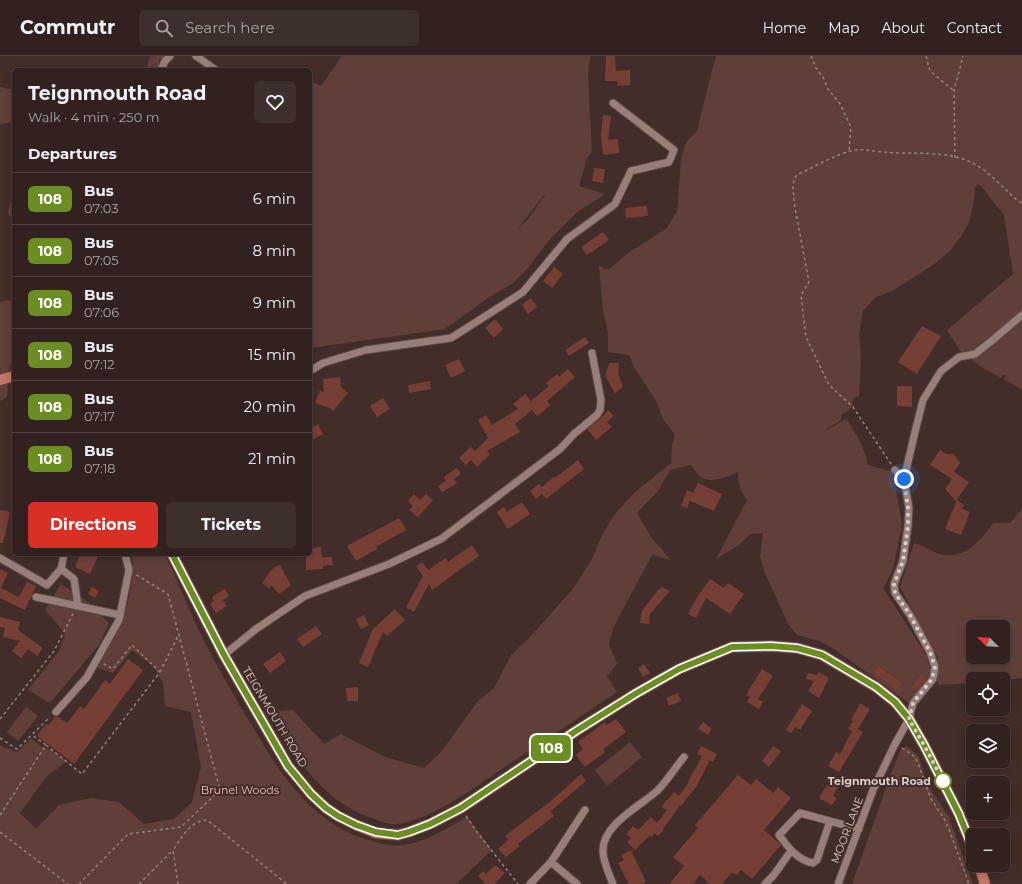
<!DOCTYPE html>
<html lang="en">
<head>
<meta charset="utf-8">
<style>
  :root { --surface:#32221f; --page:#3d2f2c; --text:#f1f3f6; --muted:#a8a4a4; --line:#4d3f3d; --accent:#d93025 }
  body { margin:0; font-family:Montserrat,sans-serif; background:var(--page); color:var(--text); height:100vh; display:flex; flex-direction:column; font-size:15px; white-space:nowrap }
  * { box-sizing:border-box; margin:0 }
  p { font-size:13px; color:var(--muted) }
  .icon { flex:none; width:22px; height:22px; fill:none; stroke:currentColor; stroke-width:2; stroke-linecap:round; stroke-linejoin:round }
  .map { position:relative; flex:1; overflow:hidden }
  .drawer { position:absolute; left:12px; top:12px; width:300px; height:488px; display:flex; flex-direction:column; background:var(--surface); border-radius:6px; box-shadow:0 2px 10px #0003,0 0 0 1px var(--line) }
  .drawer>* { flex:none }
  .badge { padding:0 8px; border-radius:6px; font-size:14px; line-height:26px }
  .needle { width:26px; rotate:294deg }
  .buttons { position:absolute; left:966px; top:564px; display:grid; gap:8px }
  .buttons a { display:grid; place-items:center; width:44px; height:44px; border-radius:6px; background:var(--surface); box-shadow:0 2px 10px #0003,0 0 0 1px var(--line); font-size:20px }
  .you { position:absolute; width:20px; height:20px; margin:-10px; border:3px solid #fff; border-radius:50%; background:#1a73e8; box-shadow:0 0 0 6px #1a73e833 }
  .map>.badge { position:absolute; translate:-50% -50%; box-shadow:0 0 0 2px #fff }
  h2 { padding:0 16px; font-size:15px; line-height:36px }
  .round { display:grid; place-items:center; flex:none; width:42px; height:42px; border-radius:6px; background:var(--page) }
  .summary { display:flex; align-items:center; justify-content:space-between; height:68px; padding:0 16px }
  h1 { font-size:19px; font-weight:700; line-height:30px }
  .action { display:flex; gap:8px; margin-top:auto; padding:8px 16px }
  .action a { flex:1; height:46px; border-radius:6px; background:var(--accent); color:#fff; font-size:16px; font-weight:700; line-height:46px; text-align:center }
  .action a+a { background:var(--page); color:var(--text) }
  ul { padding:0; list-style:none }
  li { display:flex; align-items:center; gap:12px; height:52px; padding:0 16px; border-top:1px solid var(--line) }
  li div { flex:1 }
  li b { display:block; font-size:15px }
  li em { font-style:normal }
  li .badge { min-width:44px; font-weight:700; text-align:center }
  header { display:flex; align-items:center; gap:24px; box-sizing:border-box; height:56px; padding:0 20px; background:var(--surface); border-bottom:1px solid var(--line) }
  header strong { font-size:19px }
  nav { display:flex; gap:22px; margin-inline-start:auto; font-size:14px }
  .search { width:280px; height:36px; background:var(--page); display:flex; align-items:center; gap:10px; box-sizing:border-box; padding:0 14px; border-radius:6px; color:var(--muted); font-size:15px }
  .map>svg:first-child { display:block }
  .green { fill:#603f39; fill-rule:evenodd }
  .building { fill:#753f36 }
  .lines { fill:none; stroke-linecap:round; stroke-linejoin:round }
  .minor-casing { stroke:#5b4946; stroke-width:9 }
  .major-casing { stroke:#5b4946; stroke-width:12 }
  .path { stroke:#93817d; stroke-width:1.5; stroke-dasharray:3 3; stroke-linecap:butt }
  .minor { stroke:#987e79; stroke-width:7 }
  .major { stroke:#c67668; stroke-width:10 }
  .line-casing { stroke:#fff; stroke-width:9 }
  .line { stroke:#6b8e23; stroke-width:6 }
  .walk { stroke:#dccecb; stroke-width:4; stroke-dasharray:0 7.2 }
  .stop-dot { fill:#fff; stroke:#6b8e23; stroke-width:2 }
  .labels { text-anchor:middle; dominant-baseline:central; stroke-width:4; stroke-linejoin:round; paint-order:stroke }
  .street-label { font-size:11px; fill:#dccecb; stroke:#432d29 }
  .stop-label { font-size:11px; font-weight:bold; fill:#dccecb; stroke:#432d29; text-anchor:end }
  .park-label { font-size:11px; fill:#f5bfb5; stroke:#432d29 }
</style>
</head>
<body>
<header>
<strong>Commutr</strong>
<div class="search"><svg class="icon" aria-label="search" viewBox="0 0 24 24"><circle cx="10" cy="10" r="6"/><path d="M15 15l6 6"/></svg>Search here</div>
<nav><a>Home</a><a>Map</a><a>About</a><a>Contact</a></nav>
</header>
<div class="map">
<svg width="1022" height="828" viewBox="0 0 1022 828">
  <rect width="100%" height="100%" fill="#432d29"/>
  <path class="green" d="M 150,0 L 164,0 L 159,4 L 159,14 L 146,14 Z
    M 342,0 L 590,0 L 588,19 L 592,96 L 587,102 L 579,130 L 605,138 L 576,157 L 550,183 L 528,212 L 512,228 L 491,240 L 445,273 L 310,292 L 310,24 L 321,30 ZM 545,139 L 529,162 L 517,174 L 544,139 Z
    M 716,0 L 1022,0 L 1022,334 L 1004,323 L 1006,320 L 1003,319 L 1001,322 L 983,312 L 961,296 L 947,274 L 1013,218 L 1004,159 L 981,130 L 978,129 L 975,131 L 974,145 L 969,166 L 962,179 L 952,193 L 936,207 L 892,235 L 876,241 L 863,255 L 859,278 L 861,302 L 859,340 L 855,341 L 852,344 L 853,349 L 848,355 L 841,359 L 841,364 C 836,368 829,370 825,375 L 846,363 C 857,379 864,390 868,409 L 893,416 L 902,469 L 893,514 L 883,532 L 927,600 L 931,616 L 930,621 L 909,647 L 834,593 L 820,585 L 797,579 L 788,568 L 765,517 L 760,501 L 763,477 L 750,478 L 739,489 L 716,503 L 747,444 C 740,435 738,428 738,416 C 729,421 711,427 702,422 C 698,419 694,413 691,409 L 670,414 L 658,435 L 637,457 L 651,481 L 671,504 L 652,499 L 613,572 L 609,589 L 617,608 L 607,620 L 617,636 C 579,662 541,687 503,712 C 478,729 453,748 425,760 C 414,764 402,769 390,768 C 385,767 380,765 375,763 C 322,747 296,701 269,656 L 293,654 L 324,688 L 341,678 L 385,701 L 424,712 L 441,696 L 478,645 L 494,632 L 511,599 L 529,582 L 572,534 L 592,503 L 602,479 L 614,459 L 634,437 L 671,407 L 672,389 L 675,379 L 663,363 L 656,345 L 634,311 L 629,299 L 608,296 L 608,276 L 603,255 L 599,209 L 604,213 L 609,213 L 628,197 L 667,172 L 677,155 L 681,103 L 686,86 L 697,75 L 706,38 ZM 878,610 L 903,627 L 898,634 L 873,617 ZM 921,618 L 927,623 L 917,635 L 911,631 Z
    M 0,31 L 14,34 L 14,66 L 0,68 Z
    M 14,142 L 14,159 L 9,160 C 7,154 9,147 14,142 Z
    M 8,244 L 12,246 L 13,262 L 12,281 L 14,280 L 14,305 L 10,306 L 7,341 L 0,345 L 0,246 Z
    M 1022,453 L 1022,622 L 1003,624 L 1003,623 L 973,623 L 973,627 L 938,629 L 938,602 L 900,531 L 914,487 C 922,489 929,494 937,497 C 962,506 980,486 993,467 L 1010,467 ZM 973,571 L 1003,571 L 1003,601 L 973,601 Z
    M 132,498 L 164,498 C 179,525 189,555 203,583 C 219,613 236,644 254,673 C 282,720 312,767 368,784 C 380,787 391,791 404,789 C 426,786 447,772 467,761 L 492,794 L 456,828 L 0,828 L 0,689 L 3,691 L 17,696 L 30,683 L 32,683 L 43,692 L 50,693 L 67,705 L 47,720 L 20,757 L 36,773 L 59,749 L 91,742 L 119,746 L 144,768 L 174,763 L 192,746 L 201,711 L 191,656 L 165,650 L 163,626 L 152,609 L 132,594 L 113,617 L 96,611 C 119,572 136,545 132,498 Z
    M 61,528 L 84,543 L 109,567 L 99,589 L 50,647 L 28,634 L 59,595 L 65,577 L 45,554 Z
    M 26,651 L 38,660 L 18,685 L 7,676 Z
    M 630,686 L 642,701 L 607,730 L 595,714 Z
    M 907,690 L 919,701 L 927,728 L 949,761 L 973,828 L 852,828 L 892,715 L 901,693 Z"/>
  <path class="building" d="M 606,0 L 615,0 L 616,15 L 630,14 L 630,29 L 617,30 L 618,25 L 605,25 Z
    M 603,59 L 611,60 L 608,84 L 618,83 L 619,97 L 603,99 L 601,79 Z
    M 594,112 L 605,113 L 603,127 L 592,125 Z
    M 647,150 L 648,160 L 626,162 L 625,152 Z
    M 603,176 L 609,184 L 587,199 L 581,191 Z
    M 554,211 L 563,218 L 552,232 L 543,225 Z
    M 531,242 L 537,251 L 528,258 L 522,249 Z
    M 495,263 L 503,273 L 494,282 L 485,272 Z
    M 922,270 L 941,280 L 917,318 L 898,306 Z
    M 585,281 L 589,287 L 569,300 L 565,294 Z
    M 459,303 L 465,315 L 451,322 L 445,309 Z
    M 609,307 L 619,307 L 618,318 L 623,331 L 615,337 L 605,320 Z
    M 568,313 L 575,321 L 547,345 L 551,349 L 537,360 L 532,354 L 515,368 L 520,376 L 487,395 L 490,398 L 477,411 L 471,404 L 466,409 L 459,402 L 470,391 L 475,395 L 488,382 L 478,364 L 486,359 L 492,369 L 518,353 L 513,348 L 525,338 L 531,345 L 549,330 L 546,327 L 557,318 L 559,321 Z
    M 340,321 L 341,331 L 348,337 L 333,355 L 330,352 L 315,347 L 320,334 L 324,336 L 323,323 Z
    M 430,325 L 431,333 L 409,337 L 408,329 Z
    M 897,330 L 912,330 L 912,351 L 897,350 Z
    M 383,342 L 390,353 L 377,361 L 370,350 Z
    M 608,354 L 614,360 L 607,366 L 612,371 L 596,384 L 587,373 L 600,363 Z
    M 318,368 L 323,378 L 310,385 L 310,372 Z
    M 940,394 L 946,398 L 954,398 L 960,407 L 954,416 L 969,426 L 956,445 L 945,433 L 952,423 L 930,409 Z
    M 578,404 L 584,413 L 546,443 L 542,438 L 536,443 L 530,435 L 539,428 L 542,431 L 554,421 L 555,422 Z
    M 457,412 L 461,418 L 454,423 L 457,427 L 442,436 L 438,430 L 446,425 L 444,421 Z
    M 698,427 L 722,438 L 714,455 L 690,445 L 687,452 L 681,450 L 687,434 L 693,437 Z
    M 414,438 L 420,444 L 426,438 L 433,444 L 418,461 L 409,454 L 413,450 L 408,445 Z
    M 957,444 L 964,449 L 962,453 L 970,456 L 961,479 L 945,473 Z
    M 522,446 L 530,458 L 508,473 L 497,456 L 504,451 L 507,456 Z
    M 0,454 L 10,456 L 3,487 L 0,487 Z
    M 399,462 L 406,474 L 376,491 L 377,493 L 356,505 L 347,490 Z
    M 472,489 L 479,500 L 432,534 L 429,528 L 414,556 L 406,551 L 423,520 L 416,510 L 422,506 L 428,514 L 446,502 L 448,506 Z
    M 321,491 L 322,501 L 332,501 L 333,509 L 323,510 L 323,513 L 306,514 L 306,498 L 310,498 L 310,492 Z
    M 80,498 L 99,498 L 90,518 L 75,511 Z
    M 280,509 L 291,529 L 279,538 L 271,529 L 269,532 L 262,527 L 273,512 Z
    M 0,513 L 8,517 L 1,532 L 19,541 L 27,526 L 36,530 L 25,554 L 0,542 Z
    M 710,523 L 724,532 L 728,527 L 744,538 L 730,558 L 706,542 L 696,562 L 688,558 L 698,540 Z
    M 92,531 L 99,535 L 95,542 L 88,538 Z
    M 662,531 L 670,535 L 650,558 L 649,568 L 640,567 L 642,555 L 657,535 Z
    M 225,533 L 229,540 L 223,544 L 227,550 L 216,557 L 210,548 L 214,545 L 212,541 Z
    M 395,553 L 405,564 L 387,580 L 383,576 L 368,611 L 359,607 L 373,573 Z
    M 364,559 L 369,569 L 361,573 L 356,563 Z
    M 0,561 L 20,566 L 18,574 L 43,592 L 37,600 L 28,593 L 21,602 L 12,595 L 20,585 L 3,581 L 5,572 L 0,571 Z
    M 316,570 L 322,578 L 303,591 L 297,583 Z
    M 280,596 L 286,605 L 270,617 L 263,608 Z
    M 128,603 L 143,614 L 74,708 L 37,680 L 46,668 L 49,669 L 55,661 L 58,661 L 67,667 L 80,650 L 84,653 L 105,624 L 110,628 Z
    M 644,608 L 650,617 L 643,621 L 638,612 Z
    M 878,610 L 903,627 L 898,635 L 873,617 Z
    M 762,613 L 773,620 L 758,643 L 763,646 L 759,653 L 747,646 L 750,641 L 746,639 Z
    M 819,616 L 829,622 L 819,642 L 808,635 L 814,625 L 806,623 L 808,617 L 817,619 Z
    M 921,618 L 927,622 L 917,635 L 911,631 Z
    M 358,631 L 358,645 L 347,645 L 346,632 Z
    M 678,637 L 681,645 L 669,650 L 666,642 Z
    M 860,647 L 870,653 L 858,673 L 863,676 L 839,716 L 828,710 L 836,696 L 840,698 L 852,675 L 848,673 L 853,665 L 851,664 Z
    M 802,648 L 812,655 L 800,674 L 795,671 L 791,677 L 786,674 Z
    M 616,663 L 626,676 L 603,693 L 605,696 L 585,711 L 576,699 L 583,693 L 578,686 L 605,666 L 607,669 Z
    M 703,666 L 712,673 L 708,679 L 698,673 Z
    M 701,690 L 717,698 L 713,706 L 710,704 L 696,731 L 681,750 L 680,749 L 663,773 L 664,774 L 658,780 L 655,777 L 651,781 L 650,779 L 635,794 L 627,786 L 631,782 L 626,778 L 633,770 L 638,774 L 651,761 L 657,767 L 667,754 L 662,751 L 666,744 L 667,745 L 674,736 L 679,740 L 689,726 L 688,726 L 702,700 L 697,698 Z
    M 773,690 L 781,695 L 769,711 L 762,705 Z
    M 581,718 L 586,725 L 551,755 L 554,760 L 518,788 L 520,790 L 506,801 L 498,793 L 508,784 L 505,780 L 551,745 Z
    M 738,719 L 751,729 L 756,723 L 773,737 L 778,731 L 791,742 L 764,774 L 781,789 L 752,823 L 741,814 L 737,819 L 732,816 L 722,828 L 710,828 L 700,819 L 693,828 L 669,828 L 684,810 L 673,801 L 698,772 L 695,769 Z
    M 829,726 L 838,731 L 833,740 L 837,742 L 832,749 L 819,742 Z
    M 631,794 L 646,826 L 642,828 L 629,828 L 618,807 L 624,804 L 621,799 Z
    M 495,809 L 505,817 L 494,828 L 486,828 L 478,820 L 483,815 L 486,818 Z"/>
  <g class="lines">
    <g class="minor-casing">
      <path id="minor" d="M 196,0 L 216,14
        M 161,14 L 165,5 L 170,0
        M 310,315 L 323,307 L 366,294 L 451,282 L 523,236 L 567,183 L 615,148 L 631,115 L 669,106 L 674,94 L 613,47
        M 895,414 L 904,423
        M 0,502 L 47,529 L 61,513 L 64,498
        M 61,513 L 74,523 L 78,550
        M 36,541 L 120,559
        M 224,599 L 256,573 L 305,540 L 389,508 L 441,483 L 560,393 L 574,378 L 597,359 L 600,354 L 601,344 L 592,297
        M 56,656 L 87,621 L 119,564 L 129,514 L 125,498
        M 830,765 L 817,804 L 813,807 C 797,804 788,791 779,779 L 800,757 L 859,773
        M 551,806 L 577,828
        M 530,828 L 551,806 L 585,754
        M 613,828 C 609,818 603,806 603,795 C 602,769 640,750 657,735 C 667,725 675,712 684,701
        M 765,828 L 773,820 L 791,795
        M 838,828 L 873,734 L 895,688 L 909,663 L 913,647 L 933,623 L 935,611 L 930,596 L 910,559 L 895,537 L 894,528 L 903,505 L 908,470 L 909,452 L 904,423 L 915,376 L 923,344 L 941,315 L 959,301 L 975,298 L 994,283 L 1022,259"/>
    </g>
    <g class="major-casing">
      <path id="major" d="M 0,324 L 14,320
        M 172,498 L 224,599 L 288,710 L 311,738 L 326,752 L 338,760 L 356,769 L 376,777 L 398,779 L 409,776 L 430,768 L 461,752 L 576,675 L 635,638 L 679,613 L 732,591 L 771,590 L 797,592 L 822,599 L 876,631 L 895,646 L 909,663 L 924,689 L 959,758 L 973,793
        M 979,809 L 985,828"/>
    </g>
    <path class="path" d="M 811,0 L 816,12 L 824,23 L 828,33 L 840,48 L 851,71 L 849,95
      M 926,0 L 930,15 L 954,35
      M 955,102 L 954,35 L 963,0
      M 891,408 L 853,351 L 829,329 L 806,281 L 801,239 L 809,226 L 795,152 L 793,132 L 794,123 L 797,119 C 812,112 835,99 850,95 C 862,92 871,95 883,96 C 912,99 950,93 976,109 C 992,118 1004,133 1018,145 L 1022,147
      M 160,616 L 179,578
      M 0,663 L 54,595 L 74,556
      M 0,682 L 17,693 L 50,661
      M 46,689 L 82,718 L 160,616 L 132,589 L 113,613 L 104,608
      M 902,692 L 914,700 L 918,707 L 931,743 L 945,764 L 950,776 L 969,828
      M 0,759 L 46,689 L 32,679
      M 466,760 L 477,776 L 518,828
      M 0,776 L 68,828
      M 79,828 L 128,778 L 181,771 L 220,734 L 168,538 L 135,518
      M 139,828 L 173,794
      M 178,828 L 173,794 C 182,781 190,765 207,764 L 287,828"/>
    <use href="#minor" class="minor"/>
    <use href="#major" class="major"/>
  </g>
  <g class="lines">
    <g class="line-casing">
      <path id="line" d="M 172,498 L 224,599 L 288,710 L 311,738 L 326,752 L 338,760 L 356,769 L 376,776 L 398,779 L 409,776 L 430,768 L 461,752 L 576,675 L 635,638 L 679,613 L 732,591 L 771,590 L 797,592 L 822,599 L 876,631 L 895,646 L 909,663 L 924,689 L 959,758 L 973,793"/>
    </g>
    <use href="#line" class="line"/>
    <path class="walk" d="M 904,423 L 908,452 L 908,470 L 903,505 L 894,528 L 895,537 L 910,559 L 930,596 L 935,611 L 932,623 L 913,647 L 909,663 L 924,689 L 943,725"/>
  </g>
  <circle class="stop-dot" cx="943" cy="725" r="8"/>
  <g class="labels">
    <g class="street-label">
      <text transform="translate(275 661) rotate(59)">TEIGNMOUTH ROAD</text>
      <text transform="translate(847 774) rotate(-69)">MOOR LANE</text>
    </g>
    <g class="stop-label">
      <text x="931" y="725">Teignmouth Road</text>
    </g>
    <g class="park-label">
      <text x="240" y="734">Brunel Woods</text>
    </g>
  </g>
</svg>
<div class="buttons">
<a><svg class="needle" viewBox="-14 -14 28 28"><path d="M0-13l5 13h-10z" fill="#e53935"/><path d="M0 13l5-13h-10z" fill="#a8a4a4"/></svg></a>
<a><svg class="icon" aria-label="locate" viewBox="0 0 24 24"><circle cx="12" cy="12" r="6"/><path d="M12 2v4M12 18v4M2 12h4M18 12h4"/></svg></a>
<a><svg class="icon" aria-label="layers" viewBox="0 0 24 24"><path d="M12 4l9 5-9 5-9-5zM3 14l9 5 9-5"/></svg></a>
<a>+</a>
<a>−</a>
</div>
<div class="you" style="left:904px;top:423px"></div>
<b class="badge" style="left:551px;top:692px;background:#6b8e23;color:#fff">108</b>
<section class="drawer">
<div class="summary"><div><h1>Teignmouth Road</h1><p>Walk · 4 min · 250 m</p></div><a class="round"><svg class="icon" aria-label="heart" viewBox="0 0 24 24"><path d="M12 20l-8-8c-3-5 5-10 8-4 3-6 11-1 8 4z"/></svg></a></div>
<h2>Departures</h2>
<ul>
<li><span class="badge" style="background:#6b8e23;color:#fff">108</span><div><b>Bus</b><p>07:03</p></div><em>6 min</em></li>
<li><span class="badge" style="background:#6b8e23;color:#fff">108</span><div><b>Bus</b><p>07:05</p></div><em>8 min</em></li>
<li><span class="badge" style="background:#6b8e23;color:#fff">108</span><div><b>Bus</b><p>07:06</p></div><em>9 min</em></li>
<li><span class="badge" style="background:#6b8e23;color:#fff">108</span><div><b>Bus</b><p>07:12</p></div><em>15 min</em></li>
<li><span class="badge" style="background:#6b8e23;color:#fff">108</span><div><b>Bus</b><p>07:17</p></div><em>20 min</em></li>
<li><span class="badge" style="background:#6b8e23;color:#fff">108</span><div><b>Bus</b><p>07:18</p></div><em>21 min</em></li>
</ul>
<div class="action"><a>Directions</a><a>Tickets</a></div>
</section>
</div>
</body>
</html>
